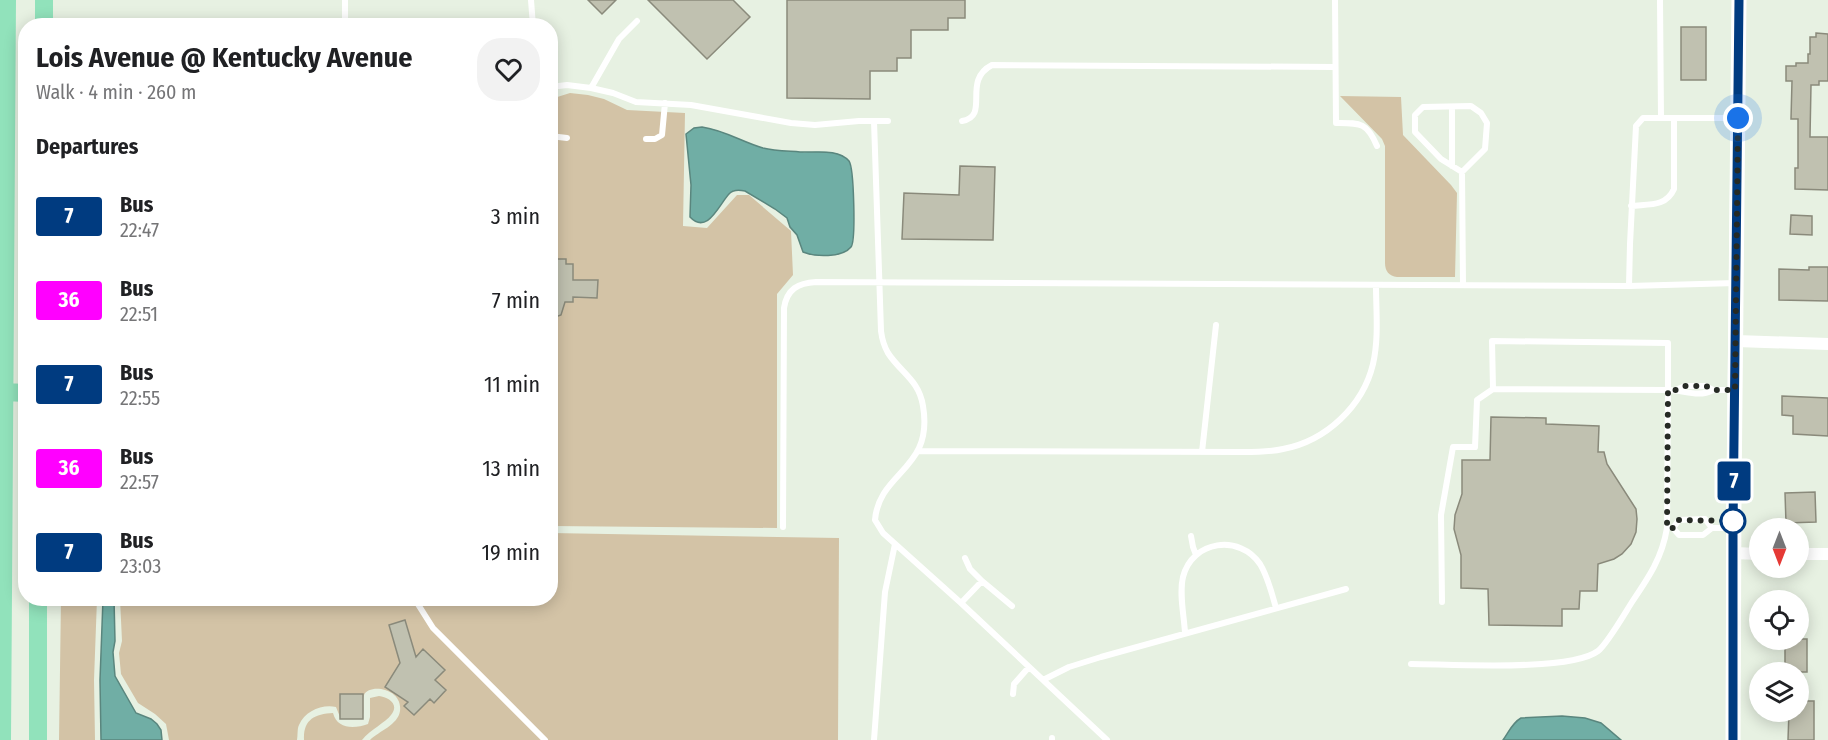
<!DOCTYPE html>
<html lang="en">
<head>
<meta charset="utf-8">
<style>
  :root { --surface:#fff; --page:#f2f2f2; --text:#202124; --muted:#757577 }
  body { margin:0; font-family:"Fira Sans Condensed",sans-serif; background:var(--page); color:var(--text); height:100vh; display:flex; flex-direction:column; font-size:22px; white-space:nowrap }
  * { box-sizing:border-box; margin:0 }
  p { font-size:20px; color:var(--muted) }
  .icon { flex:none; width:33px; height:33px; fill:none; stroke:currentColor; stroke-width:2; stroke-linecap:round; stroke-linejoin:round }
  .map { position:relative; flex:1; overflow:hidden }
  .details { position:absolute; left:18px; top:18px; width:540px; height:588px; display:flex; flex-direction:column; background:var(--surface); border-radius:24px; box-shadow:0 3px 15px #0003 }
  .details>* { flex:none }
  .badge { padding:0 12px; border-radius:4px; font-size:21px; line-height:39px }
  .needle { width:39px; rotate:180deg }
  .tools { position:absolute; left:1749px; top:518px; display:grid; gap:12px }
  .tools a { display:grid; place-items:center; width:60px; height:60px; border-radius:50%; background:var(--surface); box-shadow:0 3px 15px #0003; font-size:30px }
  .you { position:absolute; width:30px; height:30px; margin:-15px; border:4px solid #fff; border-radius:50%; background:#1a73e8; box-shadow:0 0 0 9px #1a73e833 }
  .map>.badge { position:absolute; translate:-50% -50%; box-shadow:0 0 0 3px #fff }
  h2 { padding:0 18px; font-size:22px; line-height:54px }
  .round { display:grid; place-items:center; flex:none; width:63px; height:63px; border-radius:24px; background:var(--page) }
  .head { display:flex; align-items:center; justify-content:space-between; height:102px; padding:0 18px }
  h1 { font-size:28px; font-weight:700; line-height:45px }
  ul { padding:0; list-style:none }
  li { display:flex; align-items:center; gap:18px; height:84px; padding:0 18px }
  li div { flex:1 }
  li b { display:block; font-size:22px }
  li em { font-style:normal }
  li .badge { min-width:66px; font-weight:700; text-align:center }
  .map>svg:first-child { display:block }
  .green { fill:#d3c3a6 }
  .water { fill:#70aea5; stroke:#5a867e; stroke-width:1.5 }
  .building { fill:#c0c1b0; stroke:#8a8a7b; stroke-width:1.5 }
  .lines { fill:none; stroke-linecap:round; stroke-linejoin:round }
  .service { stroke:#fff; stroke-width:6 }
  .minor { stroke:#fff; stroke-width:12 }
  .tertiary { stroke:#fff; stroke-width:15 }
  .primary { stroke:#91e2bb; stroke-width:18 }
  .line-casing { stroke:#fff; stroke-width:14 }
  .line { stroke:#003b80; stroke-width:9 }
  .walk { stroke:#262a24; stroke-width:6; stroke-dasharray:0 10.8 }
  .stop-dot { fill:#fff; stroke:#003b80; stroke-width:3 }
</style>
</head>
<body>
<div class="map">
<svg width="1828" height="740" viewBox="0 0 1828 740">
  <rect width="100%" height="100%" fill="#e7f1e2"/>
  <path class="green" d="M 570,93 L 588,95 L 604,99 L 627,110 L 685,113 L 683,226 L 707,228 L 737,195 L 749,195 L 791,231 L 793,275 L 777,294 L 777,528 L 551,526 L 551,99 Z
    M 1340,96 L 1401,97 L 1403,135 L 1451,185 L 1457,193 L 1455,277 L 1397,277 C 1389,276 1385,271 1385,263 L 1385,146 L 1382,139 Z
    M 551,533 L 839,538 L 838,740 L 370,740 C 379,731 398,725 400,711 C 403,688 369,683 364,695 C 362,702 365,711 362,718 L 340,717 L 336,707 C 322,704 305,711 299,725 C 297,729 298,735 297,740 L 169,740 L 166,724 L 155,714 L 138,703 L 121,674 L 119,653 L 122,641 L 120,599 L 550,598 Z
    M 61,599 L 97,599 L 94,680 L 95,740 L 59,740 Z
    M 379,696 C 388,697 400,704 391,715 C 386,722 370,730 362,740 L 304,740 C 303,720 314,714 333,713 C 337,729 354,729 368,724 L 370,717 L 370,698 Z"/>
  <path class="water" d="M 702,127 C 724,130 742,142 763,148 C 775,151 788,151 800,152 C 814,153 838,148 849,161 C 854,168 856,241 851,247 C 842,258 815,257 803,252 L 797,235 L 790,227 L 787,218 L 775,209 L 745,191 C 740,190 734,189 730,193 C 720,202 708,236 690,217 L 691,185 L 686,134 L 694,128 Z
    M 103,599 L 114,599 L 115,641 L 113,652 L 115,676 L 136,713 L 151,719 L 157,724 L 161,730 L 162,740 L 101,740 L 100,680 Z
    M 1562,716 L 1585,718 L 1601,723 L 1621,740 L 1503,740 C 1509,732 1512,723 1521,718 Z"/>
  <path class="building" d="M 588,0 L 616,0 L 602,14 Z
    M 648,0 L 733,0 L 750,17 L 707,59 Z
    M 787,0 L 965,0 L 965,18 L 948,18 L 948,30 L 911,30 L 911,58 L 897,58 L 897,71 L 870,71 L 870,99 L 787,98 Z
    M 1681,27 L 1706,27 L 1706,80 L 1681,80 Z
    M 1816,33 L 1828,34 L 1828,81 L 1819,81 L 1819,85 L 1811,85 L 1810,137 L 1828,137 L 1828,190 L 1795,189 L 1795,168 L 1798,168 L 1798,119 L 1791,119 L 1792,81 L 1786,81 L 1786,66 L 1796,66 L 1796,63 L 1808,63 L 1808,54 L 1810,54 L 1810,37 L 1816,37 Z
    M 960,166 L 995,167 L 993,240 L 902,239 L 904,193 L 959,195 Z
    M 1791,215 L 1812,216 L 1812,235 L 1790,234 Z
    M 550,259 L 566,259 L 566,264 L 573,264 L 573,280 L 598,280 L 597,298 L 573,297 L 573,302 L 565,302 L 561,315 L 550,319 Z
    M 1809,267 L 1828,267 L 1828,301 L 1779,300 L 1779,269 L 1809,270 Z
    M 1782,396 L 1828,398 L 1828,436 L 1793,434 L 1793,416 L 1782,415 Z
    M 1491,417 L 1546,418 L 1546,424 L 1599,426 L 1598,452 L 1604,452 L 1607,464 L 1636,509 L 1637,519 L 1636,532 L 1631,544 L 1622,554 L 1614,559 L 1598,564 L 1597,591 L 1580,591 L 1579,609 L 1562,609 L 1562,626 L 1489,625 L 1488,589 L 1461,588 L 1461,555 L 1454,529 L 1455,515 L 1462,494 L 1462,460 L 1490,460 Z
    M 1815,492 L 1816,522 L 1786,523 L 1785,493 Z
    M 405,620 L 416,657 L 423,649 L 445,670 L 435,680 L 446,690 L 434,703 L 430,699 L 414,715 L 404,706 L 408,702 L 385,687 L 400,663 L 389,625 Z
    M 1785,639 L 1807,639 L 1807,672 L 1785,672 Z
    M 340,694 L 363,694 L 363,719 L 340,719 Z
    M 1798,701 L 1814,701 L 1814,740 L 1788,740 L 1789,711 L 1798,711 Z"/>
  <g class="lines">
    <path class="service" d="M 531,0 L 533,26
      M 1335,0 L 1336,123 C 1360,123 1367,122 1377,146
      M 1660,0 L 1661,118
      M 345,26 L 345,0
      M 550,87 L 567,85 L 591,88 L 613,93 L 636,102 L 691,105 L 791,123 L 815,125 L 859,121 L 888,121
      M 591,88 L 619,39 L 637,21
      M 1452,107 L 1452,166
      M 874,121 L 881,331 C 882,339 884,346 888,353 C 901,373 919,380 923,406 C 934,470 879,471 875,520 L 883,533 L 961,603 L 1107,740
      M 962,121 C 991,116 961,81 992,65 L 1335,67
      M 550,136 L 567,138
      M 646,139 L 655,139 L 662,135 L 665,103
      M 1462,172 L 1485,149 L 1487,123 L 1481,113 L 1471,106 L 1423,107 L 1415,115 L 1415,132 L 1441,159 L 1462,172 L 1463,285
      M 1631,206 C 1649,204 1666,207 1674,189 L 1674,118
      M 1629,286 L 1630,244 L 1636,126 L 1643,118 L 1736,118
      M 1676,390 L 1685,386 L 1706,386 L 1713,390 L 1734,390
      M 919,451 L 1242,452 C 1255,452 1270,452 1283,449 C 1326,441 1363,406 1373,364 C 1379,338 1376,311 1376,285
      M 1202,452 L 1216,325
      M 783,527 L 784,308 C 787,289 798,283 816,282 L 1629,286 L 1736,283
      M 1673,528 L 1679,535 L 1703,535 L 1712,528 L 1733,528
      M 1673,528 L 1679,520 L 1705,519 L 1712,528
      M 1191,536 L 1193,547 L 1196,555
      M 982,581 L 1012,606
      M 414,598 L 433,628 L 545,740
      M 1442,602 L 1441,515 L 1453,447 L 1475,447 L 1477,400 L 1493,389
      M 961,603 L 982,581 L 970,569 L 965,558
      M 1185,633 C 1184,615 1179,594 1183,577 C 1192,540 1240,534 1260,564 C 1268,577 1272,594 1276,608
      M 1411,664 C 1449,664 1570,672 1598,651 C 1607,644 1625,613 1632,602 C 1649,577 1662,558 1667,528 L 1668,390 L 1493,389 L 1492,341 L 1668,343 L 1668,390 C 1684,390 1698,398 1713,390
      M 1043,680 L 1069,667 L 1101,657 L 1346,589
      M 1013,694 L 1014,684 L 1029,667
      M 874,740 L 885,592 L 895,544
      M 1052,740 L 1052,738"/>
    <path class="minor" d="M 1736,341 L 1828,344
      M 1733,553 L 1760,554
      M 1798,554 L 1828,554"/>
    <path class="tertiary" d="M 1733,740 L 1734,498 L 1739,0"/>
    <path class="primary" d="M 44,26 L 44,0
      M 4,392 L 26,393
      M 2,740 L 7,0
      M 38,740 L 38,598"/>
  </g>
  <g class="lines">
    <g class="line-casing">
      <path id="line" d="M 1733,740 L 1733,528 L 1739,0"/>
    </g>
    <use href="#line" class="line"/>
    <path class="walk" d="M 1733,521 L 1678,520 L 1673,528 L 1667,528 L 1668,390 L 1676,390 L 1685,386 L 1706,386 L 1713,390 L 1735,390 L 1738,118"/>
  </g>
  <circle class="stop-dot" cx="1733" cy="521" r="12"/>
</svg>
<div class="tools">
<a><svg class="needle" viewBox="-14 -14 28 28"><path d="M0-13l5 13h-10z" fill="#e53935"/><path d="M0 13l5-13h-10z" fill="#757577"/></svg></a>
<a><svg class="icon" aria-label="locate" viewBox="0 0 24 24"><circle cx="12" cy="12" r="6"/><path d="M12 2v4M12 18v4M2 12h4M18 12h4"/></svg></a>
<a><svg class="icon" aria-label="layers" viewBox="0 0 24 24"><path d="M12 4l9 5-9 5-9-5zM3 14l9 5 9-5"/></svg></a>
</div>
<div class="you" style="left:1738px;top:118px"></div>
<b class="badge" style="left:1734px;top:481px;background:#003b80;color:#fff">7</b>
<section class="details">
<div class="head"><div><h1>Lois Avenue @ Kentucky Avenue</h1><p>Walk · 4 min · 260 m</p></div><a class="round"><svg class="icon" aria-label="heart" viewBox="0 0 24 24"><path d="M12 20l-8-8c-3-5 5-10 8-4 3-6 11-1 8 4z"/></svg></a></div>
<h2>Departures</h2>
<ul>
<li><span class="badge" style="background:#003b80;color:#fff">7</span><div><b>Bus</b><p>22:47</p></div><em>3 min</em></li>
<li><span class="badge" style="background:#f0f;color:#fff">36</span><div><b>Bus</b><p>22:51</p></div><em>7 min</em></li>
<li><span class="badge" style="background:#003b80;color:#fff">7</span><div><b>Bus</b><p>22:55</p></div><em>11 min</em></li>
<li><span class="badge" style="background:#f0f;color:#fff">36</span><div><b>Bus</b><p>22:57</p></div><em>13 min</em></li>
<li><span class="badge" style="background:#003b80;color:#fff">7</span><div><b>Bus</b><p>23:03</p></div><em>19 min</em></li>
</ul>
</section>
</div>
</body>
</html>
